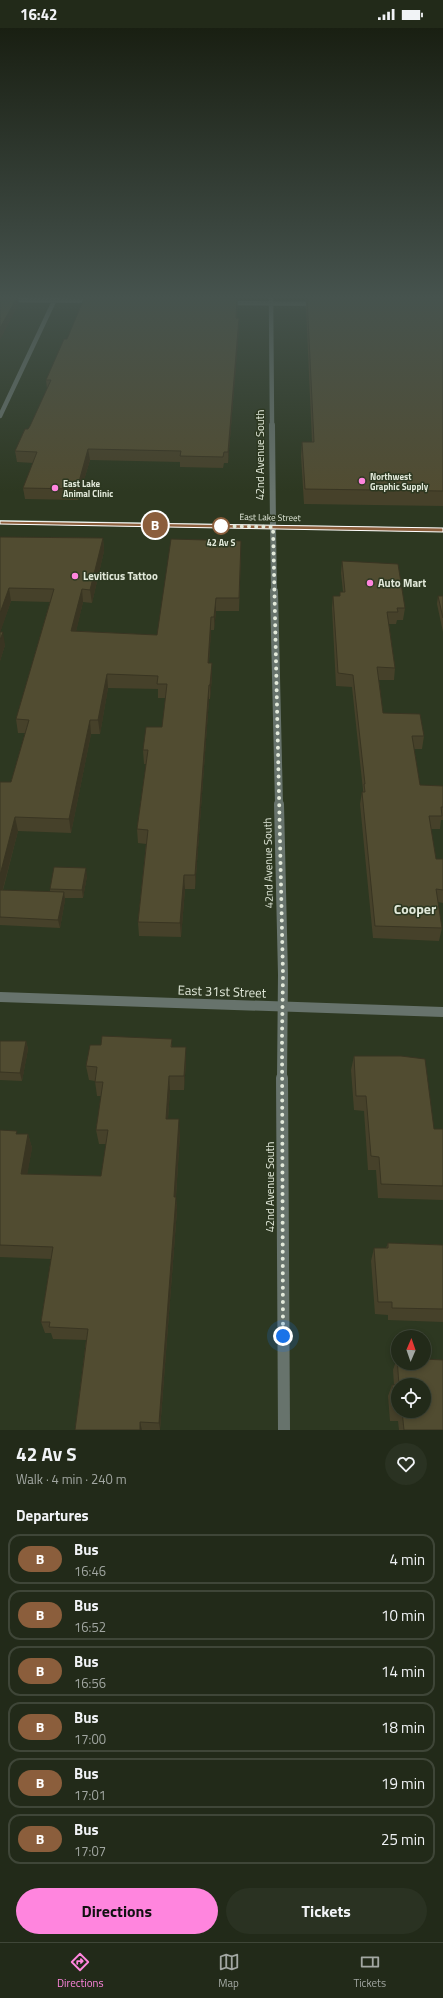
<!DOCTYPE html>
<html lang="en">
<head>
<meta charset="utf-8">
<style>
  :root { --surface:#222a19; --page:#2a3222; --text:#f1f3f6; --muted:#a2a7a2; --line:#3f4638; --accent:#ff85de }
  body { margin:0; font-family:"Titillium Web",sans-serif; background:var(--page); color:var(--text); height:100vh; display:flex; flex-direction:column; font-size:15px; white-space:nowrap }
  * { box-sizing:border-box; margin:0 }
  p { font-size:13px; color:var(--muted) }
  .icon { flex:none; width:22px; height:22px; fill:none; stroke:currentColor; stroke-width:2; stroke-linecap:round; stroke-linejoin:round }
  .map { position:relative; height:1402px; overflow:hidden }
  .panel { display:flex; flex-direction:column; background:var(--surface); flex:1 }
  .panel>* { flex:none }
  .badge { padding:0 8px; border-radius:13px; font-size:14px; line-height:26px }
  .needle { width:26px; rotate:2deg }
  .fabs { position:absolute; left:391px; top:1302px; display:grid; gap:8px }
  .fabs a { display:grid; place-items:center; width:40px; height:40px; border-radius:50%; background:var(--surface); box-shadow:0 2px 6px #0003,0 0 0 1px var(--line); font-size:20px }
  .you { position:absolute; width:20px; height:20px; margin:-10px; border:3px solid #fff; border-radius:50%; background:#1a73e8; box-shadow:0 0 0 6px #1a73e833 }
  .map>.badge { position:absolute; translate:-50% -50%; box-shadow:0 0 0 2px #fff }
  h2 { padding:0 16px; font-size:15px; line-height:36px }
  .round { display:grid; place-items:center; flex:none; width:42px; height:42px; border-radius:21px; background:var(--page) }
  .head { display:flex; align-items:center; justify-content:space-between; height:68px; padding:0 16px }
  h1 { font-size:19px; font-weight:700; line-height:30px }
  .button { display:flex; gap:8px; margin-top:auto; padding:8px 16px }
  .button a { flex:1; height:46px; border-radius:24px; background:var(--accent); color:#111; font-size:16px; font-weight:700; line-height:46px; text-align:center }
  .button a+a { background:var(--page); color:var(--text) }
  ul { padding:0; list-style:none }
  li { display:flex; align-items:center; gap:12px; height:50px; margin:0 8px 6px; padding:0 8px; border:2px solid var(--line); border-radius:12px }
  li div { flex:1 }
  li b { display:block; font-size:15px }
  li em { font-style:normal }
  li .badge { min-width:44px; font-weight:700; text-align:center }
  .status { display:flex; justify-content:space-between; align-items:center; height:28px; padding:0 20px; background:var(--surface); direction:ltr }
  .status svg { height:11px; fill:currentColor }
  .tab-bar { display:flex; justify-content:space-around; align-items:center; height:56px; border-top:1px solid var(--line); background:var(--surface); font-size:11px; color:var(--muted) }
  .tab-bar a { display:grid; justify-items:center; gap:2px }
  .tab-bar .selected { color:var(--accent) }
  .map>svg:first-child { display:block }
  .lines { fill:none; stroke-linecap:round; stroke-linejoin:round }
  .minor-far2 { stroke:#67736c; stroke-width:4.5 }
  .minor-far1 { stroke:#67736c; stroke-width:6 }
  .minor { stroke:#67736c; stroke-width:10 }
  .tertiary-far3 { stroke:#67736c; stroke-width:6 }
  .tertiary-far2 { stroke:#67736c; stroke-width:8 }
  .tertiary-far1 { stroke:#67736c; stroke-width:10 }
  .tertiary { stroke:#67736c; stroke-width:12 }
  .primary { fill:#99b2a2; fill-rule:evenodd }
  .wall { fill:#46412a; fill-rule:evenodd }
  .shaded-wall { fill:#393522 }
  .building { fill:#514c31; stroke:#393522 }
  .line { fill:#8b5e3c; stroke:#fff }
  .walk { stroke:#e2e9da; stroke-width:4; stroke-dasharray:0 7.2 }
  .poi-dot { fill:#ff85de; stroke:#2d3821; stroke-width:1.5 }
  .stop-dot { fill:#fff; stroke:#8b5e3c; stroke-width:2 }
  .labels { text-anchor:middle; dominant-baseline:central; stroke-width:3; stroke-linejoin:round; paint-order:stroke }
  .far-poi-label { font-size:9px; font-weight:bold; fill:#e2e9da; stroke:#2d3821; text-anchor:start }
  .far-street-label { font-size:9px; fill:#e2e9da; stroke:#2d3821 }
  .far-stop-label { font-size:9px; font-weight:bold; fill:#e2e9da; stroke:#2d3821 }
  .street-label { font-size:11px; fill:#e2e9da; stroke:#2d3821 }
  .poi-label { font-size:11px; font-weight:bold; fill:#e2e9da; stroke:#2d3821; text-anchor:start }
  .near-street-label { font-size:13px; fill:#e2e9da; stroke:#2d3821 }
  .near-neighbourhood-label { font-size:14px; font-weight:bold; fill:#e2e9da; stroke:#2d3821 }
</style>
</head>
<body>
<div class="status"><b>16:42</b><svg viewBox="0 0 49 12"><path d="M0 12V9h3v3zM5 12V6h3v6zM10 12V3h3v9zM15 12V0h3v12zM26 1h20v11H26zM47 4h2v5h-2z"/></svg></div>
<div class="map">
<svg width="443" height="1402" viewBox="0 0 443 1402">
  <rect width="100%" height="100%" fill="#2d3821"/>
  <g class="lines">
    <path class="minor-far2" d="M 271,268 L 272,398
      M 0,272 L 93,273
      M 227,275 L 317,276
      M 0,388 L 56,269"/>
    <path class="minor-far1" d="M 272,397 L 273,499"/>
    <path class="minor" d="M 0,969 L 443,984"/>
    <path class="tertiary-far3" d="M 273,499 L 274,564"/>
    <path class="tertiary-far2" d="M 274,563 L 279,777"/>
    <path class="tertiary-far1" d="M 279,776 L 283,947 L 282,1051"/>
    <path class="tertiary" d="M 282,1050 L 284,1402"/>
    <path class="primary" d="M 0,492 L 443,500 L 443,504 L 0,496 Z"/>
  </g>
  <path class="wall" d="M 85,268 L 238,268 L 237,290 L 239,290 L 239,300 L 228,435 L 224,435 L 223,440 L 180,439 L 180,434 L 90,432 L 78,472 L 25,471 L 23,460 L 33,435 L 17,434 L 15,423 L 30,398 L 47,361 L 46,352 L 67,311 Z
    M 305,268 L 443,268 L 443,478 L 304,476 L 301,428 L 302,414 L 312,414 L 306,280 L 306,272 L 305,272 Z
    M 0,509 L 103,510 L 104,523 L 92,575 L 83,574 L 76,603 L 157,607 L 241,525 L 239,583 L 216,583 L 214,602 L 211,602 L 209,635 L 212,649 L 210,671 L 209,671 L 195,861 L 185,861 L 181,909 L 139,908 L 138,894 L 146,816 L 138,815 L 137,801 L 146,736 L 144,736 L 143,722 L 162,699 L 166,670 L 158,670 L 158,661 L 108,660 L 100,706 L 91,706 L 71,805 L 18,803 L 3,862 L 50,864 L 50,861 L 87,848 L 83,870 L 65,870 L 65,872 L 60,900 L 0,897 L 0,754 L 11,754 L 25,705 L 18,705 L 16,691 L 50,574 L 11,573 L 0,604 L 5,617 L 0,633 Z
    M 342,533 L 405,580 L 403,592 L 397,592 L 396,596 L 389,596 L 395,640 L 394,652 L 379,652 L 383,685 L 424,708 L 422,721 L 414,721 L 420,757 L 443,758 L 443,792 L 441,792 L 440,801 L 431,801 L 436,831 L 443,831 L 443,875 L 438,874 L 442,900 L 439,913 L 373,910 L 360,776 L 362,764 L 363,764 L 363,762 L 352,659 L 336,658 L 332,580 L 333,568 L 340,568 L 340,564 L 343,564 L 341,545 Z
    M 438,568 L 443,568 L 443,604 L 437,576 Z
    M 172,1011 L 172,1019 L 186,1033 L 184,1062 L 170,1062 L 168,1091 L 180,1105 L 176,1169 L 177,1182 L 160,1402 L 75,1402 L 86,1312 L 53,1311 L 51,1305 L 45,1305 L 41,1294 L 51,1231 L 0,1229 L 0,1102 L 17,1106 L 28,1106 L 32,1120 L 27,1146 L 101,1148 L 106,1116 L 99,1116 L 96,1102 L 101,1068 L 97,1068 L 95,1053 L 89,1052 L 86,1038 L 101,1017 Z
    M 0,1013 L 26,1013 L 28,1021 L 22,1053 L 0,1052 Z
    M 354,1028 L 434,1101 L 443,1101 L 443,1172 L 378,1170 L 376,1142 L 368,1142 L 364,1083 L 354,1082 L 351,1042 Z
    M 388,1215 L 443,1217 L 443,1294 L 388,1292 L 388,1287 L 375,1286 L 371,1233 L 374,1220 L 386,1220 Z
    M 397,1330 L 443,1402 L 399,1402 L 398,1393 L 390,1393 L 388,1368 L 392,1357 L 394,1357 L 393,1342 ZM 398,1357 L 424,1383 L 398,1383 Z"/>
  <path class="shaded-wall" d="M 18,268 L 19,276 L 0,312 L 0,300 Z
    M 239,290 L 239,300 L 228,435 L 228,424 Z
    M 88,421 L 90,432 L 78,472 L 77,461 Z
    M 103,510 L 104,523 L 92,575 L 90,562 Z
    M 9,560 L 11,573 L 0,605 L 0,585 Z
    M 82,561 L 83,574 L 73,617 L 71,603 Z
    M 216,570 L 216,583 L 214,602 L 214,589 Z
    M 211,589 L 211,602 L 208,648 L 208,635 Z
    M 3,604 L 5,617 L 0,633 L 0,612 Z
    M 212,635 L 212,649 L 210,671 L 210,657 Z
    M 107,646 L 108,660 L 100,706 L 98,692 Z
    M 209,657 L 209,671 L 195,861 L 195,847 Z
    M 90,692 L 91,706 L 71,805 L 69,791 Z
    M 15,789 L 18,803 L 1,868 L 0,862 L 0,847 Z
    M 86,840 L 87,848 L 83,870 L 82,862 Z
    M 184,847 L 185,861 L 181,909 L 180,895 Z
    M 64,864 L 65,872 L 60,900 L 58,892 Z
    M 26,1013 L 28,1021 L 22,1053 L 20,1045 Z
    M 186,1019 L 186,1033 L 184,1062 L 184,1048 Z
    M 169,1048 L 170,1062 L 167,1104 L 166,1091 Z
    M 179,1091 L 180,1105 L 175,1182 L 174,1169 Z
    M 28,1106 L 32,1120 L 25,1159 L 21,1146 Z
    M 176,1169 L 177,1182 L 160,1402 L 159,1395 Z
    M 140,1394 L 142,1402 L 140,1402 Z"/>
  <path class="building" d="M 0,268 L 18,268 L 0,300 Z
    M 85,268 L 237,270 L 236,290 L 239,290 L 228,424 L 224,424 L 223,429 L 180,428 L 181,423 L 88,421 L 77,461 L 23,460 L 37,424 L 15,423 L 25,401 L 28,401 L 30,398 L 51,352 L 46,352 L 64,311 L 67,311 Z
    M 307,268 L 443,270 L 443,463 L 305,461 L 302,414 L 314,414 Z
    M 0,509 L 103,510 L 90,562 L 82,561 L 71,603 L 157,607 L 171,511 L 241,513 L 239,570 L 216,570 L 214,589 L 211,589 L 208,635 L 212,635 L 210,657 L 209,657 L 195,847 L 184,847 L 180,895 L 138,894 L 148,802 L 137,801 L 148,722 L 143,722 L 146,699 L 162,699 L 167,656 L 157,656 L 158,648 L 107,646 L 98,692 L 90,692 L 69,791 L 15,789 L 0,847 L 0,754 L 11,754 L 29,692 L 16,691 L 54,561 L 9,560 L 0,585 Z
    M 342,533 L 398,536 L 405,580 L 397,580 L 398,584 L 387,584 L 395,640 L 377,639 L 383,685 L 420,686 L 424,708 L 412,708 L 420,757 L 443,758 L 443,779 L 441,779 L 442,788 L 429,788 L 436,831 L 443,831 L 443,862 L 436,861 L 442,900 L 375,898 L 362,764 L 365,764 L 364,756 L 365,756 L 353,647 L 338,645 L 333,568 L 340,568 L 340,564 L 345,564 Z
    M 438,568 L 443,568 L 443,590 Z
    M 0,604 L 3,604 L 0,612 Z
    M 54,839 L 86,840 L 82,862 L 50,861 Z
    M 0,862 L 64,864 L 58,892 L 0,889 Z
    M 102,1008 L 172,1011 L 171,1019 L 186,1019 L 184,1048 L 169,1048 L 166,1091 L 179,1091 L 174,1169 L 176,1169 L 159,1395 L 140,1394 L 140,1402 L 75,1402 L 88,1301 L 49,1299 L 50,1294 L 41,1294 L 53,1219 L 0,1217 L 0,1102 L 17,1103 L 16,1106 L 28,1106 L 21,1146 L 101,1148 L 108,1102 L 96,1102 L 103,1054 L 95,1054 L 97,1039 L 86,1038 L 90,1017 L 101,1017 Z
    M 0,1013 L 26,1013 L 20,1045 L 0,1044 Z
    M 354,1028 L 401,1028 L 425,1031 L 434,1101 L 443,1101 L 443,1158 L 381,1156 L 379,1129 L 371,1128 L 366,1068 L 356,1068 Z
    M 388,1215 L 443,1217 L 443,1281 L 392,1280 L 392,1274 L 378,1274 L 374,1220 L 388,1220 Z
    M 397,1330 L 398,1330 L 398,1335 L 424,1335 L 424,1331 L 443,1332 L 443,1402 L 404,1402 L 402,1383 L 424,1383 L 424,1357 L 399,1357 Z
    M 392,1357 L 398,1357 L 398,1382 L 394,1382 Z"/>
  <linearGradient id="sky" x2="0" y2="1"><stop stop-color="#191f12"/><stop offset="0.58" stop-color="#46534e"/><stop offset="1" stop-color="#46534e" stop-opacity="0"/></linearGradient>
  <rect width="443" height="464" fill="url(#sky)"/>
  <path class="line" d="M 0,493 L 443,500 L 443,504 L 0,496 Z"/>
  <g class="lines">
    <path class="walk" d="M 221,498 L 217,498 L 273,499 L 283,947 L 282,1009 L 283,1308"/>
  </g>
  <g class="poi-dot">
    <circle cx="362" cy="453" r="4"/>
    <circle cx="55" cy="460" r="4"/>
    <circle cx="75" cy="548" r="4"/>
    <circle cx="370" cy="555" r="4"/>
  </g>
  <circle class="stop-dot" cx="221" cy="498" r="8"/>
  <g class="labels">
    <g class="far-poi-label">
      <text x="370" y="448">Northwest<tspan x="370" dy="10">Graphic Supply</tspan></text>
      <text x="63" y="455">East Lake<tspan x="63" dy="10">Animal Clinic</tspan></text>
    </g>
    <g class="far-street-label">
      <text transform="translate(270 489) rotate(1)">East Lake Street</text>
    </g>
    <g class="far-stop-label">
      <text x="221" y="514">42 Av S</text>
    </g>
    <g class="street-label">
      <text transform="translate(260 427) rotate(-90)">42nd Avenue South</text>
      <text transform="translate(268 835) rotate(-91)">42nd Avenue South</text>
      <text transform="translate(270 1159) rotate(-90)">42nd Avenue South</text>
    </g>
    <g class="poi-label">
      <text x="83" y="548">Leviticus Tattoo</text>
      <text x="378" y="555">Auto Mart</text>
    </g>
    <g class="near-street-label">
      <text transform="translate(222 963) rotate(2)">East 31st Street</text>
    </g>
    <g class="near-neighbourhood-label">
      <text x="415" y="880">Cooper</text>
    </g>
  </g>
</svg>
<div class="fabs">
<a><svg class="needle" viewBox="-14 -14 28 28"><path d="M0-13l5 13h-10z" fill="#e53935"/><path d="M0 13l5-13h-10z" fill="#a2a7a2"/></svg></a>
<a><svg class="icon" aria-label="locate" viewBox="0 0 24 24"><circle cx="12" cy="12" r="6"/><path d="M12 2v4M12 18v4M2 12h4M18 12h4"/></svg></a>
</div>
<div class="you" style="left:283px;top:1308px"></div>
<b class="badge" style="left:155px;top:497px;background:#8b5e3c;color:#fff">B</b>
</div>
<section class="panel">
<div class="head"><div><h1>42 Av S</h1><p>Walk · 4 min · 240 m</p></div><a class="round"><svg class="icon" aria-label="heart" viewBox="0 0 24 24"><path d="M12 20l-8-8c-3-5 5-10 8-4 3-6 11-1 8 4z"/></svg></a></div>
<h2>Departures</h2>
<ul>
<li><span class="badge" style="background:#8b5e3c;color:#fff">B</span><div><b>Bus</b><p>16:46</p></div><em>4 min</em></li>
<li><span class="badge" style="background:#8b5e3c;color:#fff">B</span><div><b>Bus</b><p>16:52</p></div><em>10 min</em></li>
<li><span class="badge" style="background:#8b5e3c;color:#fff">B</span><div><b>Bus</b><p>16:56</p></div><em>14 min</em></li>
<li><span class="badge" style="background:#8b5e3c;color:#fff">B</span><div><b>Bus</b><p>17:00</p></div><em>18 min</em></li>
<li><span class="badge" style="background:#8b5e3c;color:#fff">B</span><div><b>Bus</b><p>17:01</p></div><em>19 min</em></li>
<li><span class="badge" style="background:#8b5e3c;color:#fff">B</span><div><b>Bus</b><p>17:07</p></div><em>25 min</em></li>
</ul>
<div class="button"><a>Directions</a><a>Tickets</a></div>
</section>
<nav class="tab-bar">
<a class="selected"><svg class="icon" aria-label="directions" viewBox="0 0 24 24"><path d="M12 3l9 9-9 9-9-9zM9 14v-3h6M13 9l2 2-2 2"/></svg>Directions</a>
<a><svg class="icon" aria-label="map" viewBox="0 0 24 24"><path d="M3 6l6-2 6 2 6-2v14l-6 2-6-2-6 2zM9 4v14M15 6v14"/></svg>Map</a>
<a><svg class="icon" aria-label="tickets" viewBox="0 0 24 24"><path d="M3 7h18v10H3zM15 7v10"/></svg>Tickets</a>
</nav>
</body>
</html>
